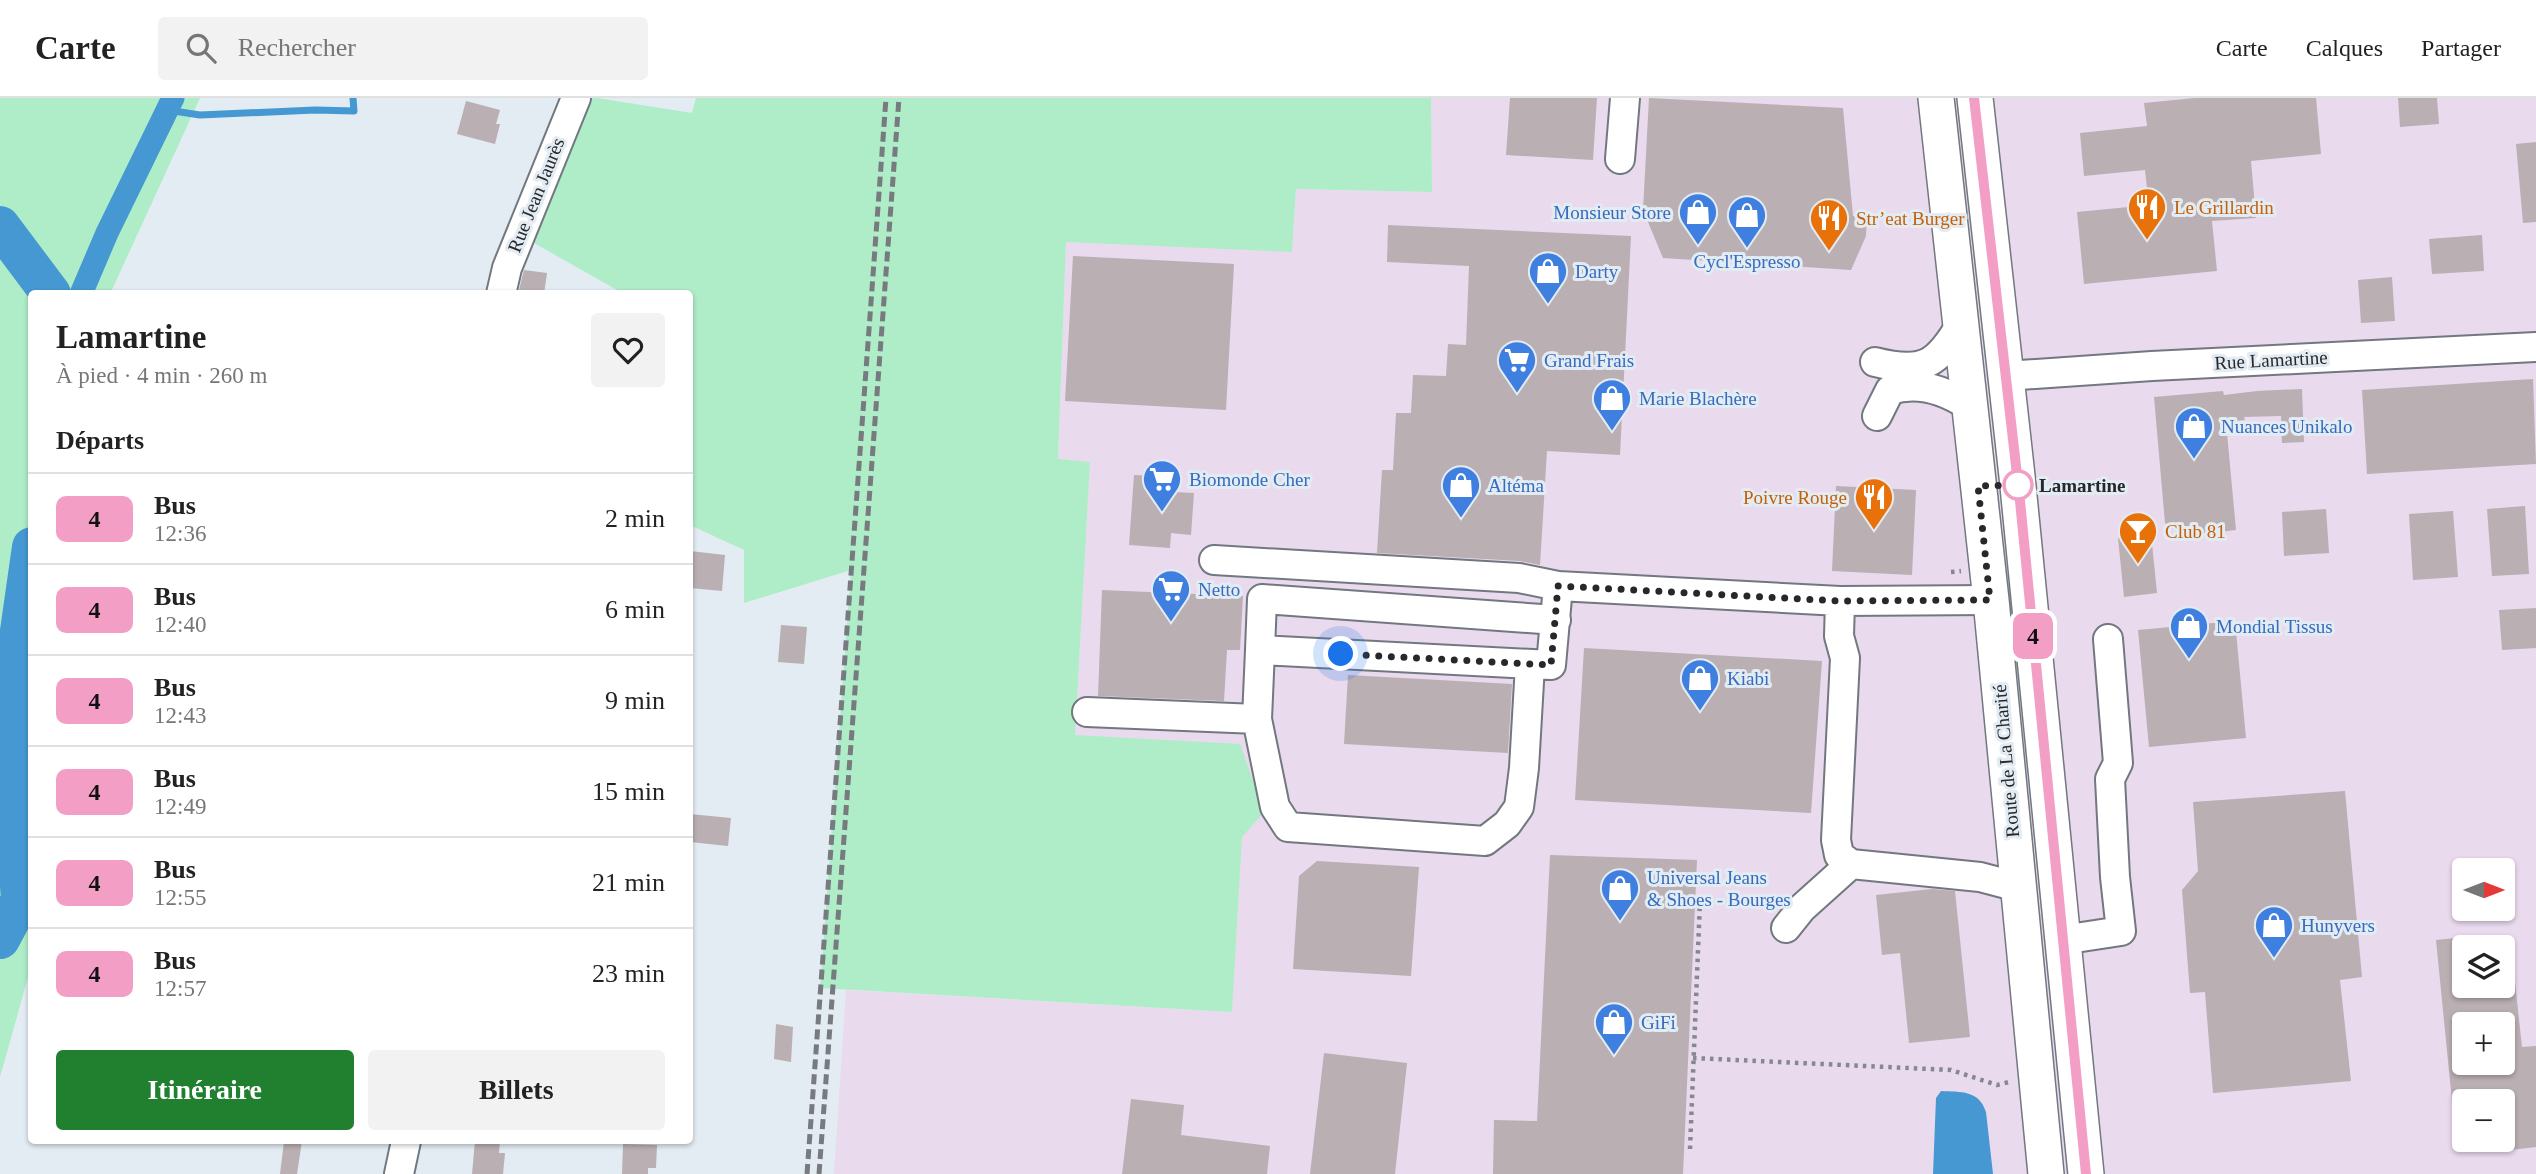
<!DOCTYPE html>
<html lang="fr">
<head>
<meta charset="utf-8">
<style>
  :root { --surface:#fff; --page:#f2f2f2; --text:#222; --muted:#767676; --line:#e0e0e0; --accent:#217f30 }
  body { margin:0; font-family:Georgia,serif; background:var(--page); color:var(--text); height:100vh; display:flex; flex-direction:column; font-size:26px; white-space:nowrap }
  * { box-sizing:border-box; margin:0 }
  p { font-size:23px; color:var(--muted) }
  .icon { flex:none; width:38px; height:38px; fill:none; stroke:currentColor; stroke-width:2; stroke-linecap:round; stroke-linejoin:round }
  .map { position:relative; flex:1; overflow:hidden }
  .side { position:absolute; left:28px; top:192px; width:665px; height:854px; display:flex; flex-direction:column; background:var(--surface); border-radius:7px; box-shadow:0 2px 5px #0004 }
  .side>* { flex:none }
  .badge { padding:0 14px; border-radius:10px; font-size:24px; line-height:46px }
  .needle { width:46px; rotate:90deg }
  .fabs { position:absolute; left:2452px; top:760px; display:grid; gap:14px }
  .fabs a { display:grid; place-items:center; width:63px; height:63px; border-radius:7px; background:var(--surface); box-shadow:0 2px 5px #0004; font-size:35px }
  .you { position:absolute; width:35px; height:35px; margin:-18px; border:5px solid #fff; border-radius:50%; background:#1a73e8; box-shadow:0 0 0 10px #1a73e833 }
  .map>.badge { position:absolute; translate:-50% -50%; box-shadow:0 0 0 4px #fff }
  h2 { padding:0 28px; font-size:26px; line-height:63px }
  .round { display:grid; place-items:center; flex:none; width:74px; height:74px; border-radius:7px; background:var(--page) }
  .summary { display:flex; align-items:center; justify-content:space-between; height:119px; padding:0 28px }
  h1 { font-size:33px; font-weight:700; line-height:52px }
  .button { display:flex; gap:14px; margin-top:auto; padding:14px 28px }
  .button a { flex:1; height:80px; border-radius:7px; background:var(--accent); color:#fff; font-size:28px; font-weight:700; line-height:80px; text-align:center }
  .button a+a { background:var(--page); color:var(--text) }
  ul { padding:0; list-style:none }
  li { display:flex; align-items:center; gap:21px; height:91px; padding:0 28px; border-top:2px solid var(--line) }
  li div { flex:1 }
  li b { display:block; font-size:26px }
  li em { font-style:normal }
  li .badge { min-width:77px; font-weight:700; text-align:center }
  header { display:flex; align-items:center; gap:42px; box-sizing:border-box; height:98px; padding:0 35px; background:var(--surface); border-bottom:2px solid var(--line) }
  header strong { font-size:33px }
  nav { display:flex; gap:38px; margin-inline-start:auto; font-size:24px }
  .search { width:490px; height:63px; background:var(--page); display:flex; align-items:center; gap:18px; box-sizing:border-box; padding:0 24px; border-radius:7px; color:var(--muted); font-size:26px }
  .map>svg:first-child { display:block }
  .commercial { fill:#e9daed; fill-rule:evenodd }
  .green { fill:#aeedc8 }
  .water { fill:#4698d3 }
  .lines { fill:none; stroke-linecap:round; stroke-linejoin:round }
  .stream { stroke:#4698d3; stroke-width:7 }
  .canal { stroke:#4698d3; stroke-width:23 }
  .river { stroke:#4698d3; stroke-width:40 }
  .building { fill:#baafb3; fill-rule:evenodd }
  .minor-casing { stroke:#71787f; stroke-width:32 }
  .major-casing { stroke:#71787f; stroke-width:38 }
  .path { stroke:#84898f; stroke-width:4.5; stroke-dasharray:3.5 5; stroke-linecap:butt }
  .minor { stroke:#fff; stroke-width:28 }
  .major { stroke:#fff; stroke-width:35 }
  .rail { stroke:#777b80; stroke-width:5; stroke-dasharray:10 5; stroke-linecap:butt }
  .line-casing { stroke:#fff; stroke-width:16 }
  .line { stroke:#f39fc5; stroke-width:10 }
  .walk { stroke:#26282b; stroke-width:7; stroke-dasharray:0 12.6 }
  .stop-dot { fill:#fff; stroke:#f39fc5; stroke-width:3.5 }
  .labels { text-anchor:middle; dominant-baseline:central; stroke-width:6; stroke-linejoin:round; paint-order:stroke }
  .street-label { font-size:19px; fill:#26282b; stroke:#e3ebf3 }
  .food-label { font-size:19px; fill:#c56008; stroke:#e3ebf3; text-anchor:start }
  .shop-label { font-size:19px; fill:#366cbe; stroke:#e3ebf3; text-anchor:start }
  .stop-label { font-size:19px; font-weight:bold; fill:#26282b; stroke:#e3ebf3; text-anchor:start }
</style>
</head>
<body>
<header>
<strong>Carte</strong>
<div class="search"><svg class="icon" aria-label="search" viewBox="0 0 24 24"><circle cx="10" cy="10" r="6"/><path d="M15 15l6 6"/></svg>Rechercher</div>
<nav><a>Carte</a><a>Calques</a><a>Partager</a></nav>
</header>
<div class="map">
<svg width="2536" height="1076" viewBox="0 0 2536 1076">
  <rect width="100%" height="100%" fill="#e3ebf3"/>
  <path class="commercial" d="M 1431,0 L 2536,0 L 2536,1076 L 834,1076 L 846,892 L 1232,914 L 1242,738 L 1096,638 L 1075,637 L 1090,364 L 1058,362 L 1066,144 L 1292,153 L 1296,91 L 1432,94 ZM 2464,772 L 2502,772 L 2502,810 L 2464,810 ZM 2464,849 L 2502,849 L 2502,887 L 2464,887 ZM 2464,926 L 2502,926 L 2502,964 L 2464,964 ZM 2464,1003 L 2502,1003 L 2502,1041 L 2464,1041 Z"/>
  <path class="green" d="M 0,0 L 200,0 L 110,196 L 32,196 L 32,865 L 0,979 Z
    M 576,0 L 597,0 L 692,15 L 696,0 L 1431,0 L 1432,94 L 1296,91 L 1292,154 L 1066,144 L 1058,361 L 1090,364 L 1075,637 L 1240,646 L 1264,714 L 1242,739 L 1232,914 L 820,890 L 851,472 L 744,505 L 744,452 L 690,427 L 690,196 L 624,196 L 520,137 Z"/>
  <path class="water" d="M 1941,993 C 1961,994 1979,992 1986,1014 L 1993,1076 L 1933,1076 L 1936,1000 Z"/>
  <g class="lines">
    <path class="stream" d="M 172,0 L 173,1
      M 167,12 L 200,17 L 315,12 L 354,13 L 353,0"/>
    <path class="canal" d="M 81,196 L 107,135 L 173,0"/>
    <path class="river" d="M 0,128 L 51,196
      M 0,841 L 21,802 L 8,617 L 32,449"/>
  </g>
  <path class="building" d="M 1510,0 L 1597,0 L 1593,62 L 1506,57 Z
    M 1649,0 L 1843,10 L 1853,118 L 1867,119 L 1866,138 L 1851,172 L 1663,160 L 1643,112 Z
    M 2195,0 L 2316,0 L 2321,56 L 2251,63 L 2256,120 L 2212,123 L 2217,173 L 2084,186 L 2077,114 L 2149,107 L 2145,72 L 2084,78 L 2080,35 L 2147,28 L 2144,5 Z
    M 2398,0 L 2437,0 L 2439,26 L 2400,29 Z
    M 466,3 L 500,12 L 496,26 L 500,26 L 495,46 L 457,36 Z
    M 2536,44 L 2536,124 L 2523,125 L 2516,46 Z
    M 1388,127 L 1631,138 L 1620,357 L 1547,353 L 1540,467 L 1520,463 L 1377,455 L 1382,372 L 1393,372 L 1396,315 L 1411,315 L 1413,277 L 1446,278 L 1448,246 L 1466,247 L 1469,168 L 1387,164 Z
    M 2482,137 L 2484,173 L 2432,176 L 2429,141 Z
    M 1073,158 L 1234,166 L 1226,312 L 1065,303 Z
    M 524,172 L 547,175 L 544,196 L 518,196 Z
    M 2392,179 L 2395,223 L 2361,225 L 2358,182 Z
    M 2533,281 L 2536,366 L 2367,376 L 2362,292 Z
    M 2302,291 L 2304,344 L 2282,345 L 2281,318 L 2244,319 L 2245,322 L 2226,324 L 2236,432 L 2181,438 L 2165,425 L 2154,299 L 2223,293 L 2224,297 L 2257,293 Z
    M 1134,377 L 1175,379 L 1173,394 L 1194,395 L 1191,437 L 1171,435 L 1170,450 L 1129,447 Z
    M 1836,388 L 1916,392 L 1912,477 L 1832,473 Z
    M 2525,408 L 2529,476 L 2492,478 L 2487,411 Z
    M 2326,411 L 2329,455 L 2284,458 L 2282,414 Z
    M 2453,413 L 2458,479 L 2413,482 L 2409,416 Z
    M 2151,436 L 2157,495 L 2124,499 L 2118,440 Z
    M 690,453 L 725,457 L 722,493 L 690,490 Z
    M 1102,492 L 1243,498 L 1240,552 L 1227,552 L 1224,603 L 1098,598 Z
    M 2536,510 L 2536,550 L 2502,552 L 2499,512 Z
    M 2235,523 L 2246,640 L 2149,649 L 2138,532 Z
    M 781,527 L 807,529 L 804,566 L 778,564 Z
    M 1584,550 L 1822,563 L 1811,715 L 1575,702 Z
    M 1348,577 L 1512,586 L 1508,655 L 1344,646 Z
    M 2345,693 L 2362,879 L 2340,882 L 2351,983 L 2213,995 L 2205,894 L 2190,895 L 2182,792 L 2198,773 L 2193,704 Z
    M 690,716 L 731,720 L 728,748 L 690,744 Z
    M 1550,757 L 1697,762 L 1683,1076 L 1493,1076 L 1494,1022 L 1537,1023 Z
    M 1317,763 L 1419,769 L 1411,878 L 1293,871 L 1299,778 Z
    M 1932,791 L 1955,793 L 1970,939 L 1909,945 L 1900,855 L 1882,857 L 1876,797 Z
    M 2464,839 L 2464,887 L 2502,887 L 2502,884 L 2515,884 L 2522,949 L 2536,948 L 2536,1049 L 2502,1053 L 2502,1003 L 2452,1003 L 2436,842 ZM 2464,926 L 2502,926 L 2502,964 L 2464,964 Z
    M 776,926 L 793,929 L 791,964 L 774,961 Z
    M 1324,955 L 1407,965 L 1395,1076 L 1310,1076 Z
    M 1131,1001 L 1184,1007 L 1181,1037 L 1270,1048 L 1267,1076 L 1122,1076 Z
    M 284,1043 L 302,1043 L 297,1076 L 280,1076 Z
    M 475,1043 L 500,1043 L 499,1055 L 505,1055 L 503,1076 L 472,1076 Z
    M 623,1046 L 657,1047 L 656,1070 L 648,1070 L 648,1076 L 622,1076 Z"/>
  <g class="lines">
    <g class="minor-casing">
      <path id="minor" d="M 1620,61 L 1625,0
        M 501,196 L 507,170 L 576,0
        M 1875,264 C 1923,276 1937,267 1961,226
        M 2006,278 L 2152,268 L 2536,249
        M 1877,318 L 1890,292 C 1918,283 1945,292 1969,308
        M 1214,462 L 1519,480 L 1558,488 L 1840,503 L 1991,502
        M 1840,503 L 1839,538 L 1845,560 L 1836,742 L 1839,757 L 1851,766 L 1980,779 L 2018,789
        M 1556,522 L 1262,501 L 1260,552 L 1551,567 L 1558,488
        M 1087,614 L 1257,621 L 1260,552
        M 1257,621 L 1275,709 L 1288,729 L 1485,743 L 1507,726 L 1519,709 L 1524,670 L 1530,567
        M 1786,830 L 1802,810 L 1851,766
        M 2062,842 L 2121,833 L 2115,779 L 2110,681 L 2118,665 L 2108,541
        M 399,1076 L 406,1043"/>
    </g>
    <g class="major-casing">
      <path id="major" d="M 1936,0 L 1991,502 L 2046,1076
        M 1975,0 L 2017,378 L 2086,1076"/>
    </g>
    <path class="path" d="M 1951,474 L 1961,473
      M 1693,960 L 1951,972 L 1997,987 L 2009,984
      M 1690,1051 L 1700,803"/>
    <use href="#minor" class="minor"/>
    <use href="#major" class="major"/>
    <path class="rail" d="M 807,1076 L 886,0
      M 819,1076 L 899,0"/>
  </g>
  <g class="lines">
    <g class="line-casing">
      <path id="line" d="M 1974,0 L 2020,403 L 2086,1076"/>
    </g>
    <use href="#line" class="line"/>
    <path class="walk" d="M 1341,556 L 1551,567 L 1558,488 L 1840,503 L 1990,502 L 1978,388 L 2018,387"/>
  </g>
  <defs>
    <g id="restaurant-pin" transform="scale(2.0125)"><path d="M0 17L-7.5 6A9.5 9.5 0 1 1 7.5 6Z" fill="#e8710a" stroke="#e3ebf3"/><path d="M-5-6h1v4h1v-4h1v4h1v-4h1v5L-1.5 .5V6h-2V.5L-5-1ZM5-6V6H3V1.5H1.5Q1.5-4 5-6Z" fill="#fff"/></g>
    <g id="shop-pin" transform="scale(2.0125)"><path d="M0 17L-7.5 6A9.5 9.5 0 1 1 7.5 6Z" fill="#3f7fe0" stroke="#e3ebf3"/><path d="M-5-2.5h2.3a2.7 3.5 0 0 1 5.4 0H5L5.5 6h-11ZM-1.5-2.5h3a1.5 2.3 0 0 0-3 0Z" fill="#fff"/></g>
    <g id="supermarket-pin" transform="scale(2.0125)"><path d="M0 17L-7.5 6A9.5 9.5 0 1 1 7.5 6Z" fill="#3f7fe0" stroke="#e3ebf3"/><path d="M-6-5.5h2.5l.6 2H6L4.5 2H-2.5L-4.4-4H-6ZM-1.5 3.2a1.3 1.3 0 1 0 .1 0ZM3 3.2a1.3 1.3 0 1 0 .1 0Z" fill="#fff"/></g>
    <g id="bar-pin" transform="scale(2.0125)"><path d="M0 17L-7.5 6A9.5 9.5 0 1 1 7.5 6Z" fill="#e8710a" stroke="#e3ebf3"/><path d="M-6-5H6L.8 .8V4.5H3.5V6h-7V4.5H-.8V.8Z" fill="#fff"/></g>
  </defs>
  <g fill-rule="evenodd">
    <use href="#restaurant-pin" x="2147" y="109"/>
    <use href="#shop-pin" x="1698" y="114"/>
    <use href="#shop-pin" x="1747" y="117"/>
    <use href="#restaurant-pin" x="1829" y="120"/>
    <use href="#shop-pin" x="1548" y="173"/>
    <use href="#supermarket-pin" x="1517" y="262"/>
    <use href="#shop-pin" x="1612" y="300"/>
    <use href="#shop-pin" x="2194" y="328"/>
    <use href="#supermarket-pin" x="1162" y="381"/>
    <use href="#shop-pin" x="1461" y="387"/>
    <use href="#restaurant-pin" x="1874" y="399"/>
    <use href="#bar-pin" x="2138" y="433"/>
    <use href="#supermarket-pin" x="1171" y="491"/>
    <use href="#shop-pin" x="2189" y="528"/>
    <use href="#shop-pin" x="1700" y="580"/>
    <use href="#shop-pin" x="1620" y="790"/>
    <use href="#shop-pin" x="2274" y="827"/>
    <use href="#shop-pin" x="1614" y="924"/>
  </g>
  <circle class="stop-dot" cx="2018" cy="387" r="14"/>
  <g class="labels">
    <g class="street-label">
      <text transform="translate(536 97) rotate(-68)">Rue Jean Jaurès</text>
      <text transform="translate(2271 262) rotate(-3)">Rue Lamartine</text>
      <text transform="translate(2006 663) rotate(-95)">Route de La Charité</text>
    </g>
    <g class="food-label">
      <text x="2174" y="109">Le Grillardin</text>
      <text x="1856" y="120">Str’eat Burger</text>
      <text x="1847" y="399" text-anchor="end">Poivre Rouge</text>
      <text x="2165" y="433">Club 81</text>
    </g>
    <g class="shop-label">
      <text x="1671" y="114" text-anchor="end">Monsieur Store</text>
      <text x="1747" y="163" text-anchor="middle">Cycl'Espresso</text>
      <text x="1575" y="173">Darty</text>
      <text x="1544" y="262">Grand Frais</text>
      <text x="1639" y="300">Marie Blachère</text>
      <text x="2221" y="328">Nuances Unikalo</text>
      <text x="1189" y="381">Biomonde Cher</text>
      <text x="1488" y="387">Altéma</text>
      <text x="1198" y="491">Netto</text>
      <text x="2216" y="528">Mondial Tissus</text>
      <text x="1727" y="580">Kiabi</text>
      <text x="1647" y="779">Universal Jeans<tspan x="1647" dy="22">&amp; Shoes - Bourges</tspan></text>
      <text x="2301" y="827">Hunyvers</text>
      <text x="1641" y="924">GiFi</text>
    </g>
    <g class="stop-label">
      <text x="2039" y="387">Lamartine</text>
    </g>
  </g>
</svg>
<div class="fabs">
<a><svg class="needle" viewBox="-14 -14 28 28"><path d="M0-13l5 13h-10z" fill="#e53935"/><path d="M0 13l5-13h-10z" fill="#767676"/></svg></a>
<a><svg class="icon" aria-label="layers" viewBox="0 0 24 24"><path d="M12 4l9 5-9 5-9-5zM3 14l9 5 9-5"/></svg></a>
<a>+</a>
<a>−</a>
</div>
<div class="you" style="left:1341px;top:556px"></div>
<b class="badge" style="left:2033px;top:538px;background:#f39fc5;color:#111">4</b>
<section class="side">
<div class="summary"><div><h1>Lamartine</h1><p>À pied · 4 min · 260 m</p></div><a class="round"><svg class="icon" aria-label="heart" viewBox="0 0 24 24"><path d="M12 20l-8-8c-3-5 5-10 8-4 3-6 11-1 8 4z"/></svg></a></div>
<h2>Départs</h2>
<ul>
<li><span class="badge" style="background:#f39fc5;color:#111">4</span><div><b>Bus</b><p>12:36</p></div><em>2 min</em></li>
<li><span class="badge" style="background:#f39fc5;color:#111">4</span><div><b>Bus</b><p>12:40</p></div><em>6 min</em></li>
<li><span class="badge" style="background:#f39fc5;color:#111">4</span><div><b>Bus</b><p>12:43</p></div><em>9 min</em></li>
<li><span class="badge" style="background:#f39fc5;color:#111">4</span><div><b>Bus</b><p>12:49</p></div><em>15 min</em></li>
<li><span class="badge" style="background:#f39fc5;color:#111">4</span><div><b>Bus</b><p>12:55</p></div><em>21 min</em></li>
<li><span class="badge" style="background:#f39fc5;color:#111">4</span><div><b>Bus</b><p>12:57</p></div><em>23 min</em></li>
</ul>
<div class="button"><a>Itinéraire</a><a>Billets</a></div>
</section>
</div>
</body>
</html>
